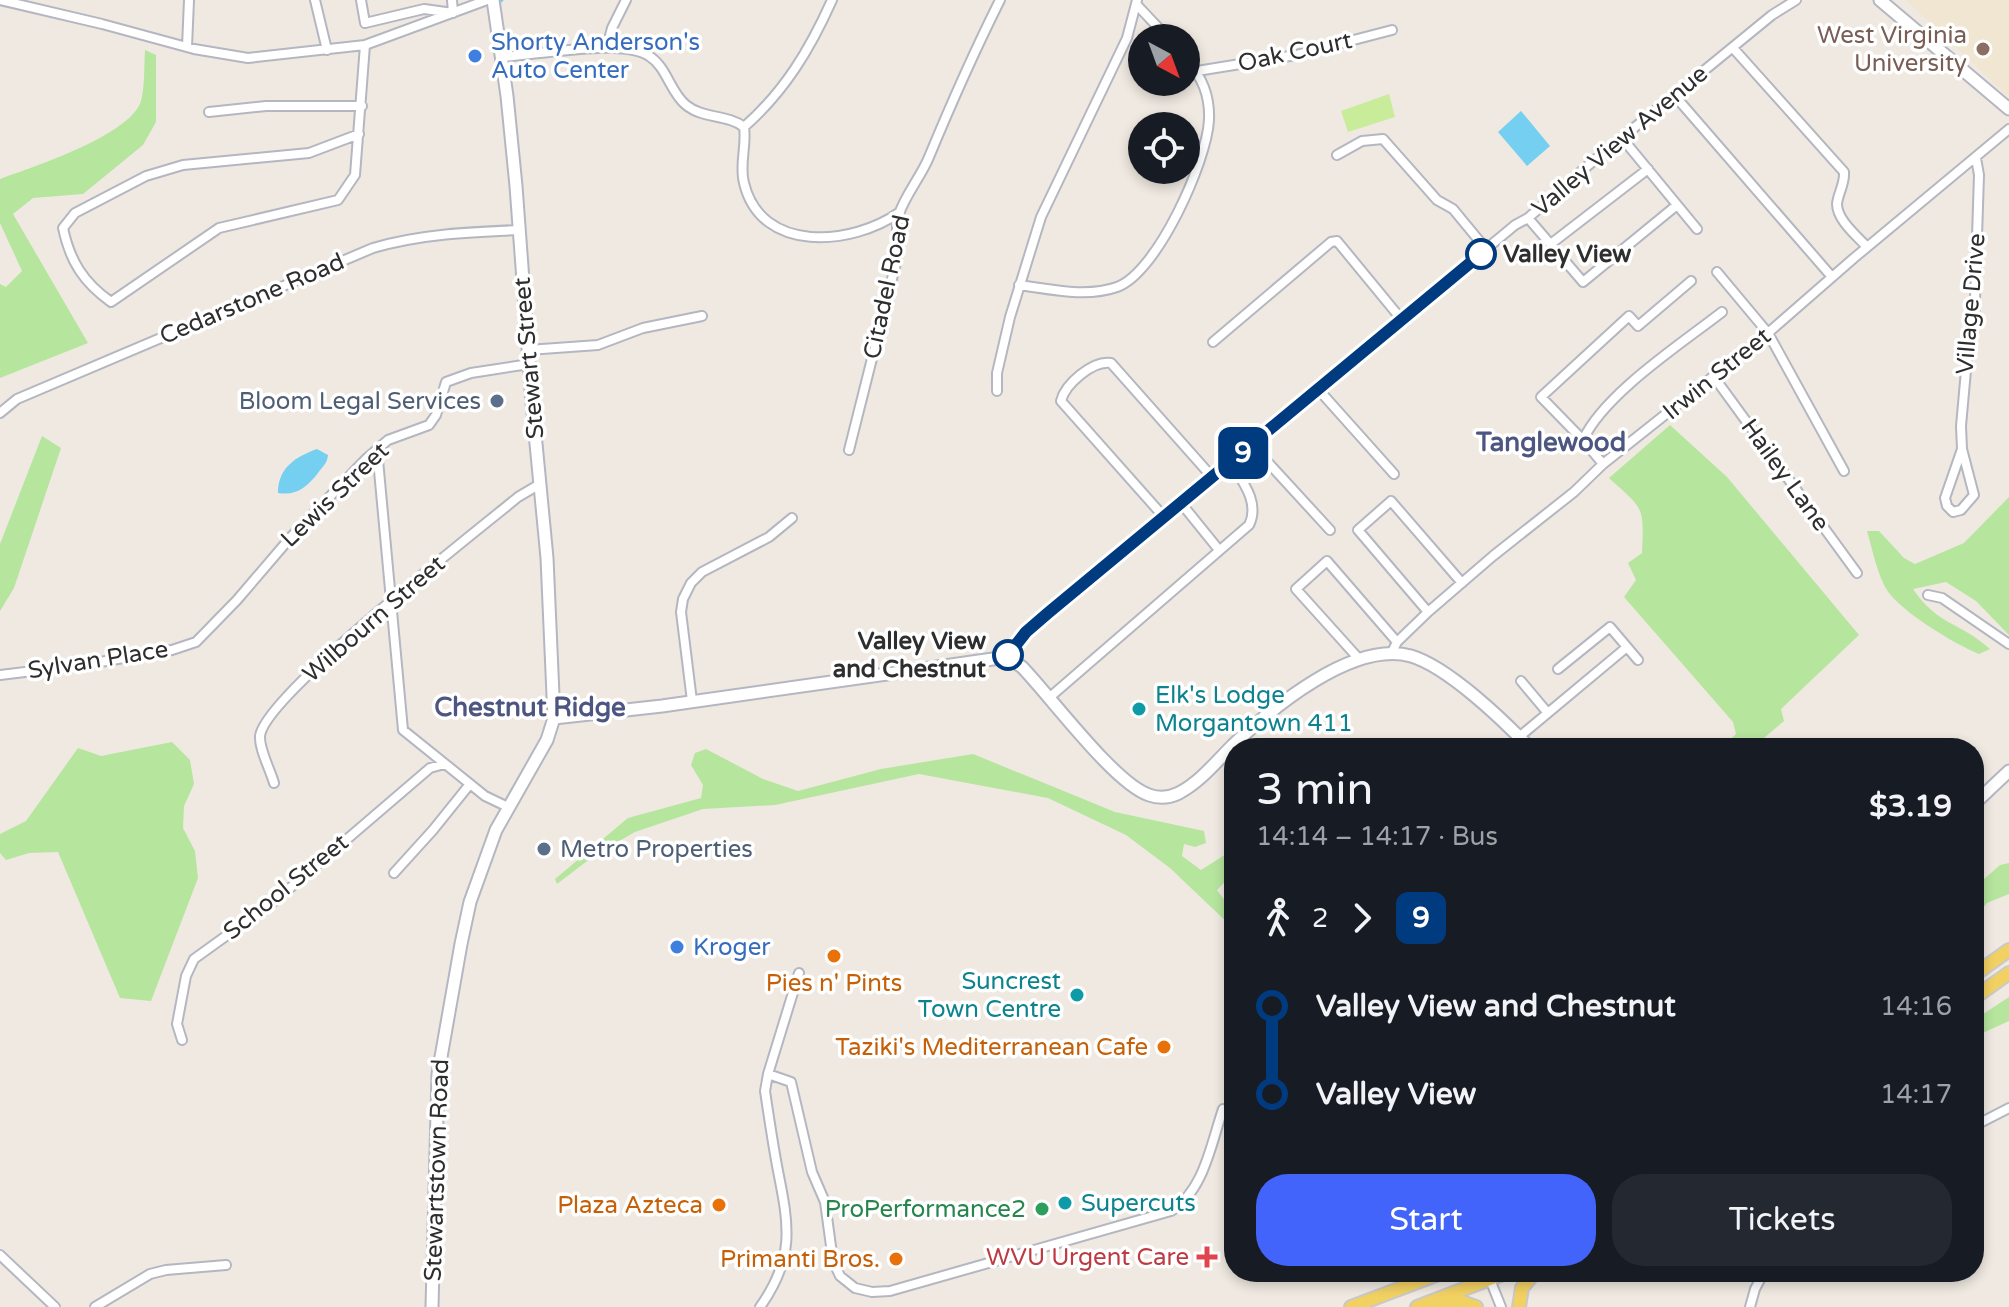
<!DOCTYPE html>
<html lang="en">
<head>
<meta charset="utf-8">
<style>
  :root { --surface:#171b24; --page:#242831; --text:#f1f3f6; --muted:#9ea1a6; --accent:#4264fb }
  body { margin:0; font-family:"Varela Round",sans-serif; background:var(--page); color:var(--text); height:100vh; display:flex; flex-direction:column; font-size:30px; white-space:nowrap }
  * { box-sizing:border-box; margin:0 }
  p { font-size:26px; color:var(--muted) }
  .icon { flex:none; width:44px; height:44px; fill:none; stroke:currentColor; stroke-width:2; stroke-linecap:round; stroke-linejoin:round }
  .map { position:relative; flex:1; overflow:hidden }
  .panel { position:absolute; left:1224px; top:738px; width:760px; height:544px; display:flex; flex-direction:column; background:var(--surface); border-radius:32px; box-shadow:0 4px 12px #0003 }
  .panel>* { flex:none }
  .badge { padding:0 16px; border-radius:12px; font-size:28px; line-height:52px }
  .needle { width:52px; rotate:139deg }
  .tools { position:absolute; left:1128px; top:24px; display:grid; gap:16px }
  .tools a { display:grid; place-items:center; width:72px; height:72px; border-radius:50%; background:var(--surface); box-shadow:0 4px 12px #0003; font-size:40px }
  .map>.badge { position:absolute; translate:-50% -50%; box-shadow:0 0 0 4px #fff }
  .legs { display:flex; align-items:center; gap:12px; height:88px; padding:0 32px; font-size:26px }
  .legs p { margin-inline-start:auto }
  .overview { display:flex; align-items:center; justify-content:space-between; height:136px; padding:0 32px }
  h1 { font-size:44px; font-weight:600; line-height:60px }
  .primary-button { display:flex; gap:16px; margin-top:auto; padding:16px 32px }
  .primary-button a { flex:1; height:92px; border-radius:32px; background:var(--accent); color:#fff; font-size:32px; font-weight:600; line-height:92px; text-align:center }
  .primary-button a+a { background:var(--page); color:var(--text) }
  ul { padding:0 32px; list-style:none }
  li { display:flex; align-items:center; gap:28px; height:88px; font-size:30px }
  li i { display:grid; place-items:center; width:12px; height:100%; margin:0 10px; background:currentColor }
  li i::after { content:''; width:20px; height:20px; margin:-10px; border:6px solid; border-radius:50%; background:var(--surface) }
  li p { margin-inline-start:auto }
  li:first-child i { background:linear-gradient(#0000 50%,currentColor 0) }
  li:last-child i { background:linear-gradient(currentColor 50%,#0000 0) }
  .map>svg:first-child { display:block }
  .education { fill:#f0e6d1 }
  .green { fill:#b6e59e }
  .pitch { fill:#c9ec9a }
  .water { fill:#75cff0 }
  .lines { fill:none; stroke-linecap:round; stroke-linejoin:round }
  .stream { stroke:#75cff0; stroke-width:3 }
  .street-casing { stroke:#b4b7c1; stroke-width:12 }
  .secondary-casing { stroke:#b4b7c1; stroke-width:15 }
  .primary-casing { stroke:#c9c9c9; stroke-width:16 }
  .street { stroke:#fff; stroke-width:8 }
  .secondary { stroke:#fff; stroke-width:11 }
  .primary { stroke:#f2d163; stroke-width:12 }
  .line-1-casing { stroke:#fff; stroke-width:18 }
  .line-1 { stroke:#003b80; stroke-width:12 }
  .education-dot { fill:#8d6e63; stroke:#fff; stroke-width:3 }
  .shop-dot { fill:#3f7fe0; stroke:#fff; stroke-width:3 }
  .stop-1-dot { fill:#fff; stroke:#003b80; stroke-width:4 }
  .service-dot { fill:#5c6f8a; stroke:#fff; stroke-width:3 }
  .culture-dot { fill:#0f9aa8; stroke:#fff; stroke-width:3 }
  .food-dot { fill:#e8710a; stroke:#fff; stroke-width:3 }
  .leisure-dot { fill:#2e9e5b; stroke:#fff; stroke-width:3 }
  .health-dot { fill:#e0444e; stroke:#fff; stroke-width:3 }
  .labels { text-anchor:middle; dominant-baseline:central; stroke-width:7; stroke-linejoin:round; paint-order:stroke }
  .education-label { font-size:24px; fill:#785e54; stroke:#fff; text-anchor:end }
  .shop-label { font-size:24px; fill:#366cbe; stroke:#fff; text-anchor:start }
  .street-label { font-size:24px; fill:#2e2e2e; stroke:#fff }
  .stop-label { font-size:24px; font-weight:bold; fill:#2e2e2e; stroke:#fff; text-anchor:start }
  .service-label { font-size:24px; fill:#4e5e75; stroke:#fff; text-anchor:end }
  .culture-label { font-size:24px; fill:#0d838f; stroke:#fff; text-anchor:start }
  .food-label { font-size:24px; fill:#c56008; stroke:#fff; text-anchor:end }
  .leisure-label { font-size:24px; fill:#27864d; stroke:#fff; text-anchor:end }
  .health-label { font-size:24px; fill:#be3a42; stroke:#fff; text-anchor:end }
  .neighbourhood-label { font-size:26px; font-weight:bold; fill:#4d5680; stroke:#fff }
</style>
</head>
<body>
<div class="map">
<svg width="2009" height="1307" viewBox="0 0 2009 1307">
  <rect width="100%" height="100%" fill="#efe9e1"/>
  <path class="education" d="M 1906,0 L 2009,0 L 2009,97 Z"/>
  <path class="green" d="M 145,50 L 156,55 L 156,122 L 143,145 L 83,194 L 33,198 L 13,214 L 88,343 L 0,378 L 0,284 L 6,287 L 22,271 L 0,223 L 0,179 C 33,167 131,135 141,101 C 145,86 144,66 145,50 Z
    M 1670,425 L 1727,477 L 1859,635 L 1781,709 L 1784,721 L 1752,748 L 1721,748 L 1736,734 L 1733,722 L 1624,597 L 1636,580 L 1628,563 L 1642,553 C 1644,505 1644,510 1609,478 Z
    M 42,436 L 61,448 L 14,588 L 0,611 L 0,544 Z
    M 2009,497 L 2009,635 L 1976,601 L 1946,582 L 1913,589 C 1937,625 1960,622 1990,649 L 1979,654 C 1955,644 1895,609 1884,585 C 1876,568 1872,548 1867,531 L 1879,531 L 1904,558 L 1915,564 L 1964,543 Z
    M 172,742 L 190,760 L 194,784 L 184,806 L 183,828 L 195,851 L 198,878 L 151,1001 L 120,998 L 58,852 L 29,853 L 6,860 L 0,853 L 0,834 L 26,821 L 78,748 L 101,756 Z
    M 706,749 L 763,779 L 798,791 L 881,769 L 973,754 L 1115,812 L 1204,831 L 1206,843 L 1195,847 L 1184,844 L 1182,856 L 1201,870 L 1234,849 L 1234,873 L 1217,890 L 1234,913 L 1234,929 L 1170,868 L 1126,835 L 1048,798 L 919,774 L 775,805 L 703,809 L 635,832 L 595,855 L 557,884 L 555,879 L 628,818 L 701,798 L 703,785 L 691,765 L 695,753 Z
    M 2009,863 L 2009,894 L 1987,903 L 1974,918 L 1974,888 L 2000,865 Z
    M 2009,997 L 2009,1021 L 1974,1037 L 1974,1020 Z"/>
  <path class="pitch" d="M 1389,94 L 1395,117 L 1348,132 L 1341,111 Z"/>
  <path class="water" d="M 1521,111 L 1550,146 L 1527,166 L 1498,132 Z
    M 317,449 L 328,455 C 327,464 323,466 318,473 C 307,487 297,496 278,493 C 278,468 295,457 317,449 Z"/>
  <g class="lines">
    <path class="stream" d="M 501,1 L 502,0"/>
    <g class="street-casing">
      <path id="street" d="M 0,0 L 102,24 L 194,49 L 248,58 L 365,45 L 487,0
        M 315,0 L 327,50
        M 361,0 L 365,23 L 424,9 L 453,13 L 452,0
        M 1137,5 L 1168,38
        M 187,47 L 189,0
        M 607,47 L 612,28 L 626,0
        M 1733,48 L 1844,172 C 1845,184 1838,193 1837,204 C 1837,220 1857,236 1867,247
        M 502,57 C 537,55 621,38 649,56 C 667,67 670,92 686,105 C 703,119 727,114 744,127
        M 1197,71 L 1296,55 L 1392,30
        M 1675,96 L 1832,277
        M 209,112 L 266,106 L 362,106
        M 744,127 C 747,145 739,164 744,183 C 761,254 852,246 900,212
        M 744,127 C 785,91 810,49 832,0
        M 359,134 L 309,153 L 183,165 L 146,176 L 75,213 L 63,228 C 70,261 83,282 111,302 L 219,228 L 338,200 L 355,175 L 365,45
        M 1622,138 L 1697,229
        M 1337,155 L 1362,141 L 1383,139 L 1437,200 L 1453,209 L 1486,249
        M 1528,218 L 1583,282 L 1677,205
        M 1552,243 L 1648,169
        M 1717,272 L 1768,333 L 1844,471
        M 1019,285 C 1050,289 1086,298 1117,287 C 1157,273 1207,161 1209,120 C 1210,95 1202,77 1186,59
        M 1213,342 L 1331,242 L 1337,241 L 1402,320
        M 528,350 L 598,345 L 643,328 L 702,316
        M 1714,377 L 1857,573
        M 1318,389 L 1394,474
        M 997,391 L 997,373 L 1010,317 L 1041,217 L 1127,38 L 1137,0
        M 0,413 L 17,399 L 373,248 C 421,234 470,232 519,230
        M 1583,440 L 1541,397 L 1629,316 L 1638,326 L 1691,281
        M 1252,445 L 1330,530
        M 377,449 L 403,730 L 485,796 L 508,807
        M 1962,449 L 1945,498 L 1947,506 L 1953,512 L 1961,510 L 1974,495 L 1962,449 L 1961,426 L 1967,359 L 1974,330 L 1979,175 L 1976,158
        M 849,450 L 897,259 C 899,245 895,231 898,217 C 904,196 921,177 929,157 C 951,104 974,52 1000,0
        M 1603,464 L 1583,440 C 1604,394 1681,344 1722,312
        M 1181,503 L 1219,550
        M 1164,517 L 1061,401 C 1065,384 1093,360 1111,363 L 1213,478
        M 1928,595 L 1942,598 L 2009,644
        M 1428,612 L 1358,530 L 1391,501 L 1462,583
        M 1392,652 L 1397,642 L 1428,612 L 1493,556 L 1574,492 L 1603,464 L 1768,333 L 1854,258 L 2009,129
        M 1007,657 L 1026,632 L 1048,613 L 1515,225 L 1528,218 L 1585,168 L 1772,15 L 1796,0
        M 1359,659 L 1296,589 L 1327,561 L 1397,642
        M 1558,669 L 1610,627 L 1638,660
        M 0,675 L 82,665 L 172,650 L 196,642 L 237,600 L 290,538 L 367,458 L 388,440 L 429,425 L 436,415 L 446,382 L 471,373 L 529,364
        M 1521,681 L 1547,712
        M 1050,697 L 1249,525 C 1260,503 1243,482 1231,463
        M 692,701 L 681,612 L 683,599 L 691,583 L 702,572 L 769,537 L 792,518
        M 1519,737 L 1627,647
        M 274,783 C 270,769 259,749 260,736 C 264,696 476,532 518,497 L 540,484
        M 394,873 L 433,830 L 470,784
        M 799,973 L 768,1074 L 791,1082 L 812,1172 L 825,1202 L 833,1261 L 840,1276 L 855,1288 L 872,1292 L 890,1291 L 1171,1211 C 1204,1191 1211,1144 1223,1109 L 1234,1112
        M 182,1040 L 177,1024 L 186,976 L 194,959 L 276,900 L 430,768 L 444,764
        M 1974,1126 L 2009,1108
        M 0,1255 L 55,1307
        M 1487,1272 L 1501,1307
        M 95,1307 L 150,1274 L 166,1270 L 226,1265
        M 760,1307 C 795,1258 789,1226 778,1171 C 773,1145 769,1118 765,1091 L 768,1074
        M 1750,1307 L 1755,1289 L 1764,1272"/>
    </g>
    <g class="secondary-casing">
      <path id="secondary" d="M 1880,0 L 2009,109
        M 554,718 L 662,706 L 1007,657 L 1022,667 C 1051,697 1114,783 1149,795 C 1160,799 1169,798 1179,793 C 1200,782 1216,762 1233,745 C 1272,708 1353,640 1411,656 C 1448,667 1503,720 1530,748
        M 1974,804 L 2009,771
        M 432,1307 L 438,1074 L 461,944 L 470,902 L 496,830 L 547,740 L 554,718 L 547,558 L 532,402 L 516,186 L 507,96 L 493,0"/>
    </g>
    <g class="primary-casing">
      <path id="primary" d="M 1974,975 L 2009,950
        M 1974,998 L 2009,973
        M 1436,1305 L 1459,1301 L 1476,1307
        M 1351,1307 L 1444,1272
        M 1417,1307 L 1508,1272
        M 1519,1307 L 1522,1288 L 1535,1272"/>
    </g>
    <use href="#street" class="street"/>
    <use href="#secondary" class="secondary"/>
    <use href="#primary" class="primary"/>
  </g>
  <g class="lines">
    <g class="line-1-casing">
      <path id="line-1" d="M 1008,655 L 1026,632 L 1048,613 L 1481,254"/>
    </g>
    <use href="#line-1" class="line-1"/>
  </g>
  <circle class="education-dot" cx="1983" cy="49" r="8"/>
  <g class="shop-dot">
    <circle cx="475" cy="56" r="8"/>
    <circle cx="677" cy="947" r="8"/>
  </g>
  <g class="stop-1-dot">
    <circle cx="1481" cy="254" r="14"/>
    <circle cx="1008" cy="655" r="14"/>
  </g>
  <g class="service-dot">
    <circle cx="497" cy="401" r="8"/>
    <circle cx="544" cy="849" r="8"/>
  </g>
  <g class="culture-dot">
    <circle cx="1139" cy="709" r="8"/>
    <circle cx="1077" cy="995" r="8"/>
    <circle cx="1065" cy="1203" r="8"/>
  </g>
  <g class="food-dot">
    <circle cx="834" cy="956" r="8"/>
    <circle cx="1164" cy="1047" r="8"/>
    <circle cx="719" cy="1205" r="8"/>
    <circle cx="896" cy="1259" r="8"/>
  </g>
  <circle class="leisure-dot" cx="1042" cy="1209" r="8"/>
  <path class="health-dot" d="M1203 1245h8v8h8v8h-8v8h-8v-8h-8v-8h8z"/>
  <g class="labels">
    <g class="education-label">
      <text x="1967" y="35">West Virginia<tspan x="1967" dy="28">University</tspan></text>
    </g>
    <g class="shop-label">
      <text x="491" y="42">Shorty Anderson's<tspan x="491" dy="28">Auto Center</tspan></text>
      <text x="693" y="947">Kroger</text>
    </g>
    <g class="street-label">
      <text transform="translate(1295 52) rotate(-12)">Oak Court</text>
      <text transform="translate(1620 141) rotate(-40)">Valley View Avenue</text>
      <text transform="translate(887 287) rotate(-78)">Citadel Road</text>
      <text transform="translate(252 299) rotate(-23)">Cedarstone Road</text>
      <text transform="translate(1971 304) rotate(-85)">Village Drive</text>
      <text transform="translate(529 358) rotate(-95)">Stewart Street</text>
      <text transform="translate(1717 374) rotate(-39)">Irwin Street</text>
      <text transform="translate(1785 475) rotate(54)">Hailey Lane</text>
      <text transform="translate(335 495) rotate(-44)">Lewis Street</text>
      <text transform="translate(374 619) rotate(-41)">Wilbourn Street</text>
      <text transform="translate(98 660) rotate(-9)">Sylvan Place</text>
      <text transform="translate(286 887) rotate(-39)">School Street</text>
      <text transform="translate(437 1170) rotate(-88)">Stewartstown Road</text>
    </g>
    <g class="stop-label">
      <text x="1503" y="254">Valley View</text>
      <text x="986" y="641" text-anchor="end">Valley View<tspan x="986" dy="28">and Chestnut</tspan></text>
    </g>
    <g class="service-label">
      <text x="481" y="401">Bloom Legal Services</text>
      <text x="560" y="849" text-anchor="start">Metro Properties</text>
    </g>
    <g class="culture-label">
      <text x="1155" y="695">Elk's Lodge<tspan x="1155" dy="28">Morgantown 411</tspan></text>
      <text x="1061" y="981" text-anchor="end">Suncrest<tspan x="1061" dy="28">Town Centre</tspan></text>
      <text x="1081" y="1203">Supercuts</text>
    </g>
    <g class="food-label">
      <text x="834" y="983" text-anchor="middle">Pies n' Pints</text>
      <text x="1148" y="1047">Taziki's Mediterranean Cafe</text>
      <text x="703" y="1205">Plaza Azteca</text>
      <text x="880" y="1259">Primanti Bros.</text>
    </g>
    <g class="leisure-label">
      <text x="1026" y="1209">ProPerformance2</text>
    </g>
    <g class="health-label">
      <text x="1189" y="1257">WVU Urgent Care</text>
    </g>
    <g class="neighbourhood-label">
      <text x="1551" y="442">Tanglewood</text>
      <text x="530" y="707">Chestnut Ridge</text>
    </g>
  </g>
</svg>
<div class="tools">
<a><svg class="needle" viewBox="-14 -14 28 28"><path d="M0-13l5 13h-10z" fill="#e53935"/><path d="M0 13l5-13h-10z" fill="#9ea1a6"/></svg></a>
<a><svg class="icon" aria-label="locate" viewBox="0 0 24 24"><circle cx="12" cy="12" r="6"/><path d="M12 2v4M12 18v4M2 12h4M18 12h4"/></svg></a>
</div>
<b class="badge" style="left:1243px;top:453px;background:#003b80;color:#fff">9</b>
<section class="panel">
<div class="overview"><div><h1>3 min</h1><p>14:14 – 14:17 · Bus</p></div><b>$3.19</b></div>
<div class="legs"><svg class="icon" aria-label="walk" viewBox="0 0 24 24"><circle cx="13" cy="4" r="2"/><path d="M13 8l-2 6 4 7M11 14l-3 7M7 12l3-4h3l4 4"/></svg>2<svg class="icon" aria-label="forward" viewBox="0 0 24 24"><path d="M9 5l7 7-7 7"/></svg><b class="badge" style="background:#003b80;color:#fff">9</b></div>
<ul>
<li><i style="color:#003b80"></i><b>Valley View and Chestnut</b><p>14:16</p></li>
<li><i style="color:#003b80"></i><b>Valley View</b><p>14:17</p></li>
</ul>
<div class="primary-button"><a>Start</a><a>Tickets</a></div>
</section>
</div>
</body>
</html>
